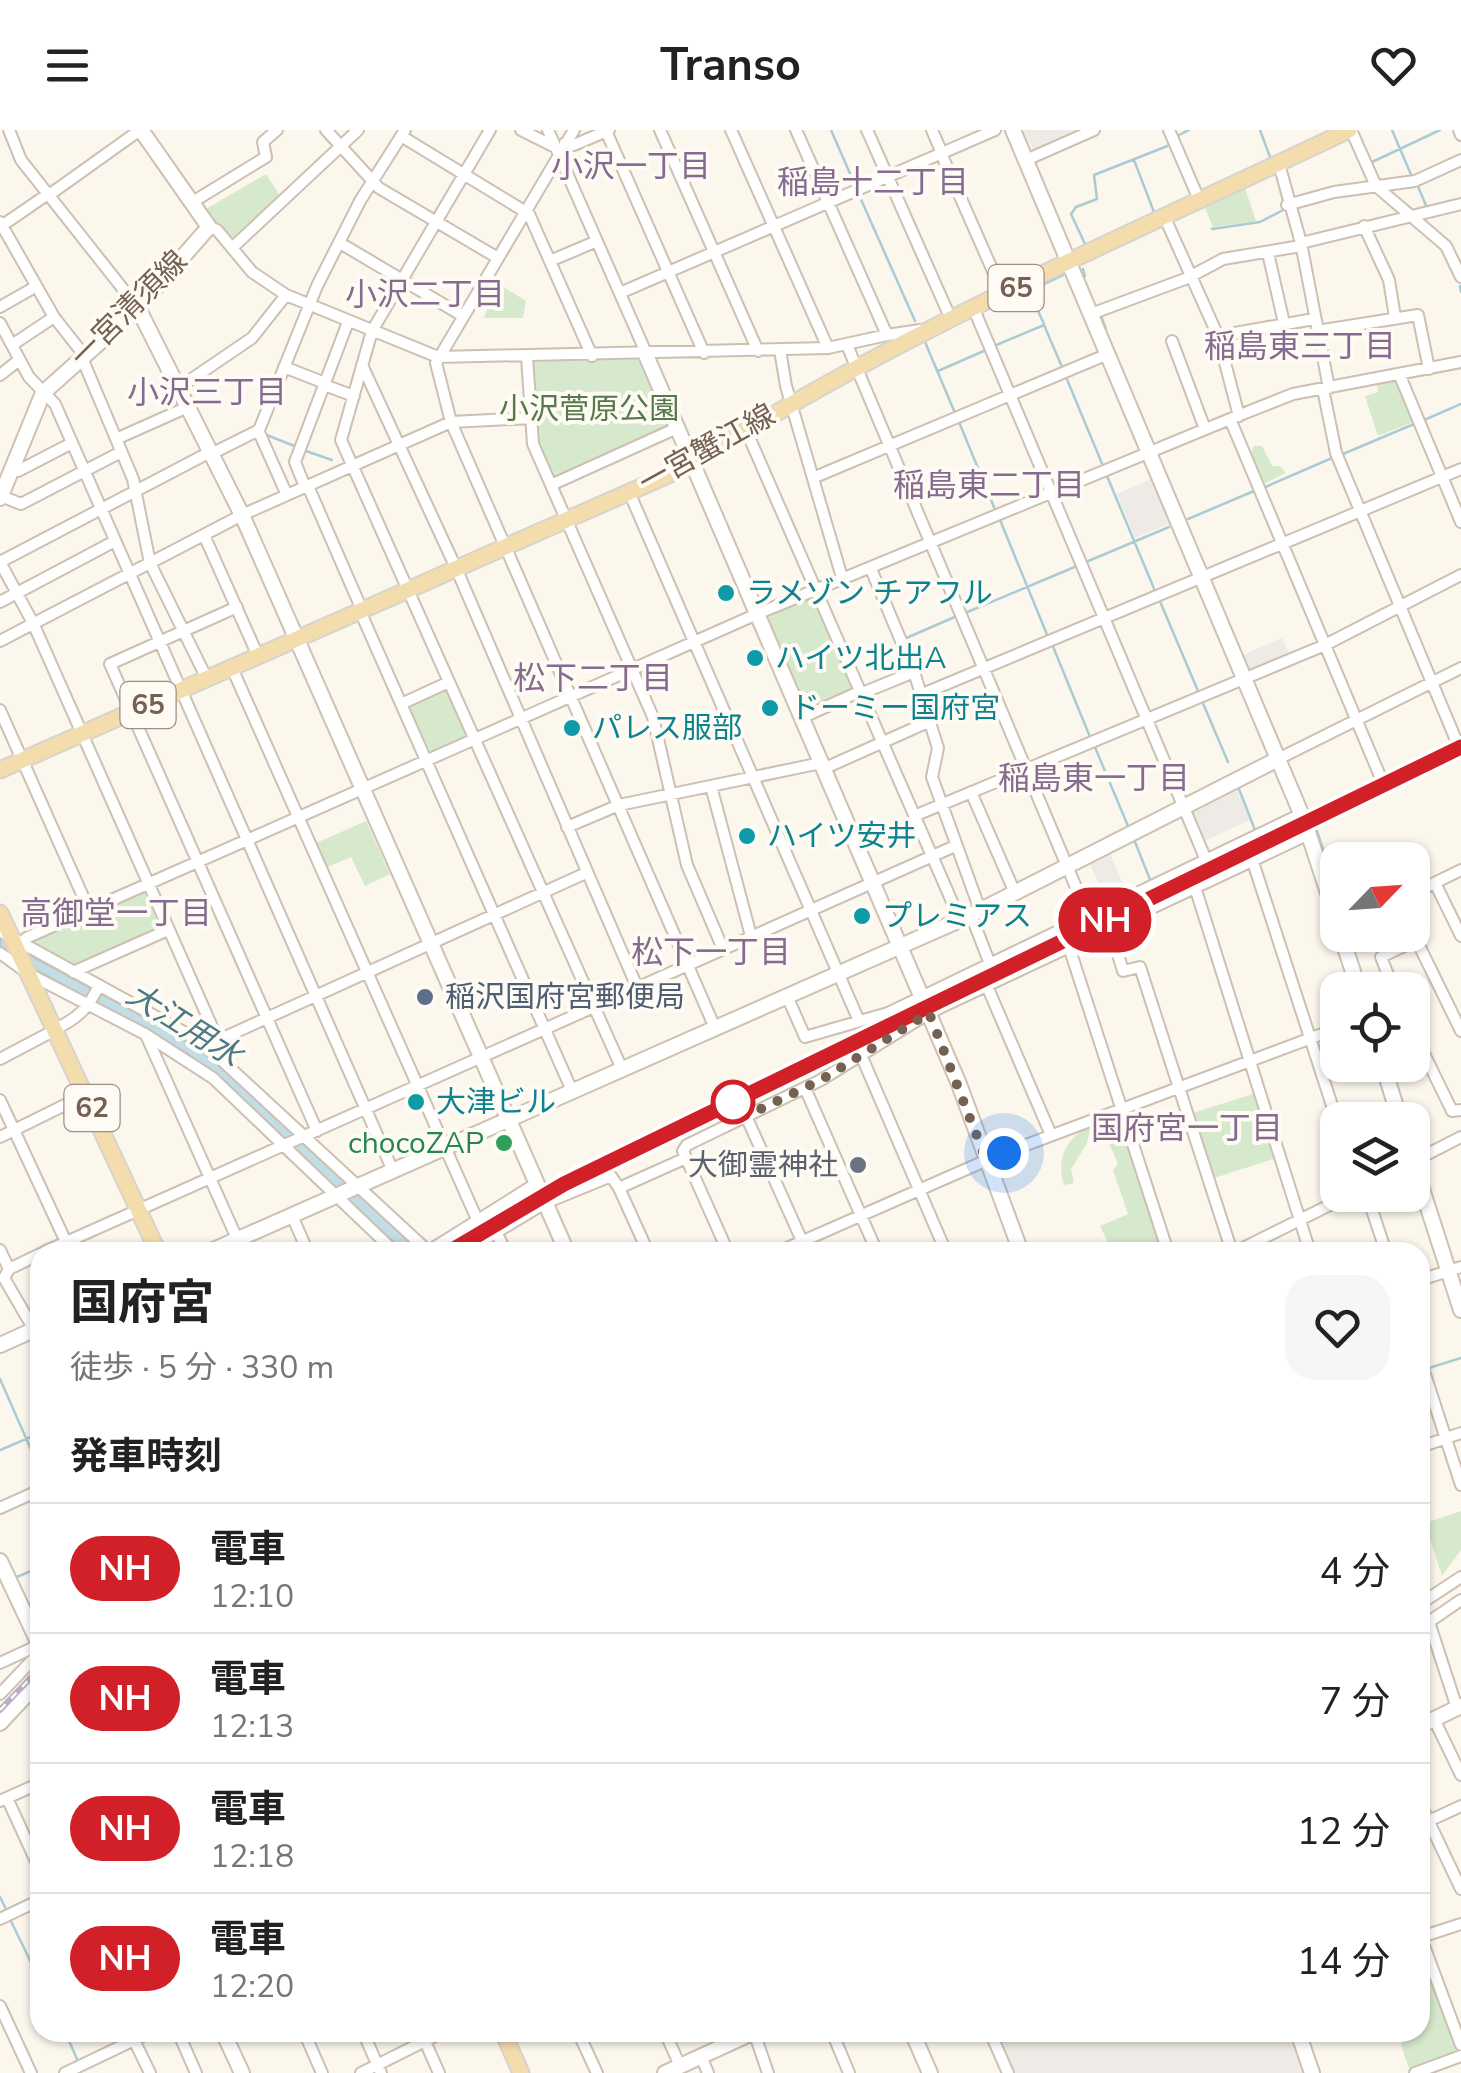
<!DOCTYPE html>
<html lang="ja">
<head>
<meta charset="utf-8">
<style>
  :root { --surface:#fff; --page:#f6f6f6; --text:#222; --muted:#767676; --line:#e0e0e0 }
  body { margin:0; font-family:"Nunito Sans","Noto Sans JP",sans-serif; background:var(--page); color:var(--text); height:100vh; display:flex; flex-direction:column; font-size:38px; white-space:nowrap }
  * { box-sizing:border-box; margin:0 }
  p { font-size:32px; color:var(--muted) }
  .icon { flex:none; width:55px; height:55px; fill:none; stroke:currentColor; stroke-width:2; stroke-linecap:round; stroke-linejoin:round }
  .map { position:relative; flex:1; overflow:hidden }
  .panel { position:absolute; left:30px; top:1112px; width:1400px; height:800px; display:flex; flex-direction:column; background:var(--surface); border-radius:30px; box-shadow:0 2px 8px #0004 }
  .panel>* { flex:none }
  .badge { padding:0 20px; border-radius:32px; font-size:35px; line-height:65px }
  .needle { width:65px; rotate:65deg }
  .buttons { position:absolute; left:1320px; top:712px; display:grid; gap:20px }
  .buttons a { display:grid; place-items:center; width:110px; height:110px; border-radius:20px; background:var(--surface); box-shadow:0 2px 8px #0004; font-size:50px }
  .you { position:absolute; width:50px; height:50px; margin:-25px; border:8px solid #fff; border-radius:50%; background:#1a73e8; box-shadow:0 0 0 15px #1a73e833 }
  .map>.badge { position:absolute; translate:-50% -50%; box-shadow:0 0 0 5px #fff }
  h2 { padding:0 40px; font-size:38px; line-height:90px }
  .round { display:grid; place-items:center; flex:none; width:105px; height:105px; border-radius:30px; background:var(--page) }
  .head { display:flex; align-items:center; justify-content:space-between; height:170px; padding:0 40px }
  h1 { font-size:48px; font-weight:700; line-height:75px }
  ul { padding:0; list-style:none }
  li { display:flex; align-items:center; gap:30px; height:130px; padding:0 40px; border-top:2px solid var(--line) }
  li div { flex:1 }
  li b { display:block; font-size:38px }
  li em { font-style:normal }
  li .badge { min-width:110px; font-weight:700; text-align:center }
  header { display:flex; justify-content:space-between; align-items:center; height:130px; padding:0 40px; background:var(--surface); font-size:45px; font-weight:700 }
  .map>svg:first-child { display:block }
  .industrial { fill:#eeeae5 }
  .green { fill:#d6e9cc }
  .water { fill:#c3dde4; stroke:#aacbd5; stroke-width:2.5 }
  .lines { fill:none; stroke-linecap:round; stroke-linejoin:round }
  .stream { stroke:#aacbd5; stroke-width:2.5 }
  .street-casing { stroke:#cdc0b3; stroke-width:14 }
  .secondary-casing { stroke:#cfc1b1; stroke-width:18 }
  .primary-casing { stroke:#d8d3ce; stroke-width:19 }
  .street { stroke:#fff; stroke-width:10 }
  .secondary { stroke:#fff; stroke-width:14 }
  .primary { stroke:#f3ddad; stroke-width:15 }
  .rail-casing { stroke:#bbabc6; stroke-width:6 }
  .rail { stroke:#fefbf4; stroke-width:2.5; stroke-dasharray:8; stroke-linecap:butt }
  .line-casing { stroke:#fff; stroke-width:22 }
  .line { stroke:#d12027; stroke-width:15 }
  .walk { stroke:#756151; stroke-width:10; stroke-dasharray:0 18 }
  .culture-dot { fill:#0f9aa8; stroke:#fefbf4; stroke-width:4 }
  .service-dot { fill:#5c6f8a; stroke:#fefbf4; stroke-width:4 }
  .stop-dot { fill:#fff; stroke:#d12027; stroke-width:5 }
  .leisure-dot { fill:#2e9e5b; stroke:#fefbf4; stroke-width:4 }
  .worship-dot { fill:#6b7280; stroke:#fefbf4; stroke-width:4 }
  .labels { text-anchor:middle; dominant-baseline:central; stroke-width:8; stroke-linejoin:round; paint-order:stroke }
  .shield { fill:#fefbf4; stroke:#9e8f82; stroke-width:2.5 }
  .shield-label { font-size:28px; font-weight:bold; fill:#756151 }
  .street-label { font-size:30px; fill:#756151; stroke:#fefbf4 }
  .park-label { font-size:30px; fill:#55794a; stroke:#fefbf4 }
  .culture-label { font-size:30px; fill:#0d838f; stroke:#fefbf4; text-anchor:start }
  .service-label { font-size:30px; fill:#4e5e75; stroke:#fefbf4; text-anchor:start }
  .leisure-label { font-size:30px; fill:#27864d; stroke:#fefbf4; text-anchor:end }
  .worship-label { font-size:30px; fill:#5b616d; stroke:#fefbf4; text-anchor:end }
  .neighbourhood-label { font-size:32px; fill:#866a90; stroke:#fefbf4 }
  .water-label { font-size:32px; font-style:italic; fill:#4c7986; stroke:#fefbf4 }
</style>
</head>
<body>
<header><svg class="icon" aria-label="menu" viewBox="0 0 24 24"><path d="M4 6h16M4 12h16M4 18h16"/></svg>Transo<svg class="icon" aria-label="heart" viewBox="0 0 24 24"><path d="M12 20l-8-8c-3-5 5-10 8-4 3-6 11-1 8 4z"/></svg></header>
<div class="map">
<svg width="1461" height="1943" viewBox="0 0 1461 1943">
  <rect width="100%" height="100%" fill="#fbf7ed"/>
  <path class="industrial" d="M 1022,0 L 1086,0 L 1035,22 Z
    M 1152,349 L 1171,393 L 1135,408 L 1117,364 Z
    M 1282,508 L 1290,526 L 1253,541 L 1249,539 L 1243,525 Z
    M 1237,660 L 1250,690 L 1202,712 L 1191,683 Z
    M 1110,723 L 1128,766 L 1108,775 L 1090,734 Z
    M 995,1903 L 1291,1903 L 1306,1943 L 1013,1943 Z"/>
  <path class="green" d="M 266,44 L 282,69 L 231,112 L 201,82 Z
    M 1245,58 L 1256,91 L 1213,97 L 1205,78 Z
    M 497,153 L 526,171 L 523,188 L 484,188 Z
    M 639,228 L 669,298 L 553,348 L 537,312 L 531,232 Z
    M 1395,251 L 1416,291 L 1378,306 L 1365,266 L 1378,262 L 1377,254 Z
    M 1254,316 L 1262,316 L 1272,336 L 1280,336 L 1286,343 L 1263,354 L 1251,323 Z
    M 811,465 L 854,558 L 809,581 L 767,488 Z
    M 444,557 L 468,606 L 432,625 L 407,576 Z
    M 366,691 L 390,744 L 365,756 L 351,727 L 325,738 L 314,714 Z
    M 144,760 L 161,800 L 75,837 L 32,813 Z
    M 1256,963 L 1277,1028 L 1211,1049 L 1190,984 Z
    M 1119,985 L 1162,1122 L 1131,1122 L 1125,1116 L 1112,1121 L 1100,1096 L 1128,1084 L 1113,1040 L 1118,1034 L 1108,1011 L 1119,1004 L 1114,994 L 1103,998 L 1099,994 Z
    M 1091,997 L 1087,1013 L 1071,1039 L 1074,1053 L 1064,1055 C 1056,1031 1065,1006 1091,997 Z
    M 1461,1381 L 1461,1420 L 1442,1446 L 1425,1393 Z
    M 1424,1826 L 1459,1919 L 1457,1924 L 1410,1941 L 1401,1915 L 1404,1903 L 1420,1902 Z"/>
  <path class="water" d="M 0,809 L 160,895 L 216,931 L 422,1122 L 404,1122 L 188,924 L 0,820 Z"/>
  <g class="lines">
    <path class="stream" d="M 831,0 L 855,55
      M 1260,0 L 1270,27
      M 1392,0 L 1412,47
      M 1177,6 L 1189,0
      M 1134,30 L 1154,82
      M 1370,33 L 1440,0
      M 1417,54 L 1427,78
      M 1281,63 L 1283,69
      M 859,65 L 915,191
      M 1212,99 L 1260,92 L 1285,79
      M 1085,114 L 1071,84 L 1076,77 L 1097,69 L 1094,45 L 1170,15
      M 1083,139 L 1085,146
      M 1460,156 L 1461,162
      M 1101,186 L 1106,199
      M 1044,194 L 1029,161 L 1063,145
      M 925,212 L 955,283
      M 994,216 L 1044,195 L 1062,237
      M 938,241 L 986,220
      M 1066,247 L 1103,336
      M 1422,291 L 1461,274
      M 959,292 L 996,382
      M 264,304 L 297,317
      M 303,320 L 332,330
      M 1343,324 L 1414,294
      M 1107,346 L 1155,461
      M 1263,358 L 1332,328
      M 1188,389 L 1254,361
      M 1000,390 L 1048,507
      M 1086,432 L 1169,397
      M 1159,469 L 1198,561
      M 965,483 L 1077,436
      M 904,509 L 957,486
      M 1052,514 L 1090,607
      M 1202,571 L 1228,632
      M 1094,615 L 1128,696
      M 1239,659 L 1255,700
      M 1316,694 L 1461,624
      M 1317,701 L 1326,728
      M 1135,712 L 1151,752
      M 1327,731 L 1330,741
      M 1429,1238 L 1461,1228
      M 0,1249 L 40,1340
      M 0,1320 L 40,1303
      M 17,1447 L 40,1437
      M 0,1767 L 6,1779
      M 0,1783 L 28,1769
      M 10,1789 L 40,1851
      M 65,1902 L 77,1929"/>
    <g class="street-casing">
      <path id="street" d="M 9,0 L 21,30 L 138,178
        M 326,0 L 379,58 L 498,128
        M 490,0 L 372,201 L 341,310 L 622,939
        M 521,0 L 555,17
        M 548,0 L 647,225
        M 574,0 L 436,233 L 451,292 L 715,898
        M 660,0 L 758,221
        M 731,0 L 828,218
        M 796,0 L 887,205 L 920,200
        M 867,0 L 950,187
        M 932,0 L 941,21
        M 1169,0 L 1200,72
        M 1351,0 L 1376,56 L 1446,116 L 1461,147
        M 1459,0 L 1461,5
        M 606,1 L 704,223
        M 401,6 L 529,84 L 592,226
        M 565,13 L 574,15 L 609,0
        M 940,21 L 1003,164
        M 1026,30 L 1094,0
        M 1279,34 L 1301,113 L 1329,258
        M 49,65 L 140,0
        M 191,73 L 266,27 L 263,12 L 277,0
        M 1287,75 L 1334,62 L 1415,51 L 1461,30
        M 1165,88 L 1218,206 L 1239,286
        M 0,92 L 54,187 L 84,225
        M 1364,96 L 1389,150 L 1395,187
        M 0,97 L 48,64
        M 209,97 L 217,100 L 252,142 L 286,165 L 438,227 L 828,218 L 887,205
        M 340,113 L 463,186
        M 1301,113 L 1461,74
        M 232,118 L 358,0
        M 1268,123 L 1284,193
        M 550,131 L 597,111
        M 1193,145 L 1223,129 L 1301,116
        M 620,163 L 995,0
        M 0,177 L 35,157
        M 973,177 L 1206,730
        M 1091,184 L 1193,146
        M 0,193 L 29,247 L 55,274 L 393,1041
        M 1317,201 L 1418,185 L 1429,239
        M 1218,206 L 1314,189
        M 1172,211 L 1205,299
        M 12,215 L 54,187
        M 847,215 L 1089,788
        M 780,220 L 786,256 L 843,451
        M 527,227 L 533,314 L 653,587 L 687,735 L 723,819
        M 82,228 L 133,349 L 150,433 L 207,549
        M 362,235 L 456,438 L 637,857
        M 284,237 L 325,253
        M 0,245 L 19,230
        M 1400,246 L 1461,392
        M 324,255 L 354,266
        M 180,257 L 252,208 L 286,165
        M 1323,259 L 1336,323 L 1456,610
        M 1230,289 L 1380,646
        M 258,300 L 287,365
        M 746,300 L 960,790
        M 116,309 L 190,276
        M 213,323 L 259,300 L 317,156 L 360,71 L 405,0
        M 11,338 L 18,341 L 72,313
        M 815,347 L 1108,224
        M 551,355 L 677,298
        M 308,356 L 362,480
        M 305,357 L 295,332 L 348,192
        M 629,362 L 859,891
        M 1,366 L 21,374 L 121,322
        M 204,405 L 258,526
        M 0,432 L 33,493 L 217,908
        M 0,432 L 212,321
        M 871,439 L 914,542 L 938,618 L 932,647 L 980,780
        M 0,472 L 115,411
        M 237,477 L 110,534 L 317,1001
        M 360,481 L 573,963
        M 0,511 L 242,385 L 451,292 L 531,288
        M 232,538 L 476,1087
        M 860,564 L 914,542
        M 920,565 L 1461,339
        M 401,574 L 449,552
        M 0,580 L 89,780
        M 801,588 L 859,562
        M 1278,629 L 1461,538
        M 823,639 L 928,592
        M 711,656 L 751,806
        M 971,662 L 1015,763
        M 914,686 L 1325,515 L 1461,445
        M 567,697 L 619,675 L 821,633
        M 1252,729 L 1338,994
        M 1435,753 L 1461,806
        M 1195,757 L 1310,1122
        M 1412,764 L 1461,740
        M 971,785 L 990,834
        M 1110,798 L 1123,841 L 1140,837 L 1232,1122
        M 0,801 L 202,912 L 429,1122
        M 1412,801 L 1461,901
        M 25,816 L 26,808 L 89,780 L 757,484 L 1230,289 L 1293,264 L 1461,232
        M 1069,817 L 1168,1122
        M 0,823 L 29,844 L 145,904 L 213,948 L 395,1122
        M 73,842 L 168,800
        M 987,856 L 1051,1005
        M 1394,860 L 1381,827 L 1417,810
        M 787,866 L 805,907 L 888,883 L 1301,684
        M 55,899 C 77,889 89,878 99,855
        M 1412,899 L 1452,981 L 1461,980
        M 146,905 L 243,1122
        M 214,912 L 586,743
        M 861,925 L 946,1122
        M 0,929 L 55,900
        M 805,958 L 877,1122
        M 0,970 L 66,1112
        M 746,986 L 807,1122
        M 0,1007 L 85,965
        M 1412,1032 L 1461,1007
        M 1367,1065 L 1386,1122
        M 292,1086 L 308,1122
        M 496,1102 L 506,1122
        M 0,1120 L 9,1139 L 4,1148 L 40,1210
        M 44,1122 L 955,716
        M 427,1122 L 537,1053
        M 464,1122 L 545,1073 L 611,1046 L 619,1058
        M 648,1122 L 619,1058 L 686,1028
        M 728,1122 L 683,1021 L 687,1015 L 821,950 L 929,883 L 1309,704
        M 778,1122 L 994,1027 L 1338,898
        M 1235,1122 L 1350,1065
        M 9,1139 L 40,1124
        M 1420,1150 L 1461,1137
        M 1420,1229 L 1461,1355
        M 1420,1317 L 1461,1303
        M 0,1378 L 40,1360
        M 1420,1474 L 1461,1447
        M 1429,1492 L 1457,1578
        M 1420,1498 L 1461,1470
        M 0,1533 L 39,1515
        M 0,1564 L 40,1522
        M 1434,1589 L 1461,1645
        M 7,1668 L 40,1740
        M 0,1671 L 40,1653
        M 1420,1673 L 1461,1759
        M 1420,1695 L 1461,1676
        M 0,1789 L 40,1770
        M 1420,1805 L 1461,1915
        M 1421,1807 L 1461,1794
        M 0,1876 L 31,1943
        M 178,1902 L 196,1943
        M 304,1902 L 322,1943
        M 363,1902 L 381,1943
        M 421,1902 L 439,1943
        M 578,1902 L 597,1943
        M 665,1902 L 680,1936
        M 754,1902 L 768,1943
        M 832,1902 L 849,1943
        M 990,1902 L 1008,1943
        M 134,1910 L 150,1943
        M 701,1926 L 708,1943
        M 65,1943 L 151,1902
        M 361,1943 L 443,1902
        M 1415,1943 L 1461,1926"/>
    </g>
    <g class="secondary-casing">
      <path id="secondary" d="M 1013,0 L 1305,693 L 1338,793
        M 138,178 L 242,385 L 567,1122
        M 646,225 L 959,954 L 1021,1122
        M 0,368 L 43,263 L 138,178 L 209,97 L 141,0
        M 1341,805 L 1359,860
        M 1383,935 L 1400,990
        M 1412,1028 L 1461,1180
        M 209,1122 L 971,785 L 1278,629
        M 0,1215 L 40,1197
        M 0,1431 L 40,1516
        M 0,1593 L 40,1550
        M 1420,1596 L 1461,1576
        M 223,1902 L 242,1943
        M 912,1902 L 930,1943
        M 1298,1902 L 1312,1943
        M 665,1943 L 754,1902"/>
    </g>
    <g class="primary-casing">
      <path id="primary" d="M 0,640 L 693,334 C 900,201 1127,106 1349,0
        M 0,783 L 158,1122
        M 503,1902 L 521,1943"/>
    </g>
    <use href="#street" class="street"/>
    <use href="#secondary" class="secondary"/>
    <use href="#primary" class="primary"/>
    <g class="rail-casing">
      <path id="rail" d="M 441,1122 L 495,1087 L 571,1046 L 1461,613
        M 0,1580 L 40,1538"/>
    </g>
    <use href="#rail" class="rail"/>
  </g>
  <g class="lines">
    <g class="line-casing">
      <path id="line" d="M 449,1122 L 564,1054 L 1461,617"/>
    </g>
    <use href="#line" class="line"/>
    <path class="walk" d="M 733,972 L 746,986 L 821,950 L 929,883 L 987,1032 L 1004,1023"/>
  </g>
  <g class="culture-dot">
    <circle cx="726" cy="463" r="10"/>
    <circle cx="755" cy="528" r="10"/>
    <circle cx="770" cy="578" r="10"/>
    <circle cx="572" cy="598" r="10"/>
    <circle cx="747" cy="706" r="10"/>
    <circle cx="862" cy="786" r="10"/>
    <circle cx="416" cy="972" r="10"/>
  </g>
  <circle class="service-dot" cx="425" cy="867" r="10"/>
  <circle class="stop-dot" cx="733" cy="972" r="20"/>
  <circle class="leisure-dot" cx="504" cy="1013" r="10"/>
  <circle class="worship-dot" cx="858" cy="1035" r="10"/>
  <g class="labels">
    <g class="shield">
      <rect x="988.5" y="135" width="55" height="46" rx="8"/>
      <rect x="120.5" y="552" width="55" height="46" rx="8"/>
      <rect x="64.5" y="955" width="55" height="46" rx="8"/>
    </g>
    <g class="shield-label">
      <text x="1016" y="158">65</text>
      <text x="148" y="575">65</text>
      <text x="92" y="978">62</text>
    </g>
    <g class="street-label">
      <text transform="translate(129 179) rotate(-45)">一宮清須線</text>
      <text transform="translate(707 319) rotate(-29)">一宮蟹江線</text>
    </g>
    <g class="park-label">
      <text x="589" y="279">小沢菅原公園</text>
    </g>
    <g class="culture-label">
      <text x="746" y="463">ラメゾン チアフル</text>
      <text x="775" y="528">ハイツ北出A</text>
      <text x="790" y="578">ドーミー国府宮</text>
      <text x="592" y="598">パレス服部</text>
      <text x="767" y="706">ハイツ安井</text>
      <text x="882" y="786">プレミアス</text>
      <text x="436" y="972">大津ビル</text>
    </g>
    <g class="service-label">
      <text x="445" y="867">稲沢国府宮郵便局</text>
    </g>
    <g class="leisure-label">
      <text x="484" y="1013">chocoZAP</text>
    </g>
    <g class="worship-label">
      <text x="838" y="1035">大御霊神社</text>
    </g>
    <g class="neighbourhood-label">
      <text x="631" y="36">小沢一丁目</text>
      <text x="873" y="52">稲島十二丁目</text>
      <text x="425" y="164">小沢二丁目</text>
      <text x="1300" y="216">稲島東三丁目</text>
      <text x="207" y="262">小沢三丁目</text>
      <text x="989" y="355">稲島東二丁目</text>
      <text x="593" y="548">松下二丁目</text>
      <text x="1094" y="648">稲島東一丁目</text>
      <text x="116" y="783">高御堂一丁目</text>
      <text x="711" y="822">松下一丁目</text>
      <text x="1187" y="998">国府宮一丁目</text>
    </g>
    <g class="water-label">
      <text transform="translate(184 895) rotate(32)">大江用水</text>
    </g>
  </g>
</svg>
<div class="buttons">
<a><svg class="needle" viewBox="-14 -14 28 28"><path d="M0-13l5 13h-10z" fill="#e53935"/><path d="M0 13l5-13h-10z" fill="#767676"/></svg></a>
<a><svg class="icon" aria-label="locate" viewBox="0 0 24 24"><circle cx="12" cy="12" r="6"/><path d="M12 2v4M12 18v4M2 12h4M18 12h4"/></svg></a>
<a><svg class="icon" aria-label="layers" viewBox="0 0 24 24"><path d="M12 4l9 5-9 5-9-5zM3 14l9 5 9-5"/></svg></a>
</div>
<div class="you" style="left:1004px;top:1023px"></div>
<b class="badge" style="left:1105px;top:790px;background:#d12027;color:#fff">NH</b>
<section class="panel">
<div class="head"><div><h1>国府宮</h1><p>徒歩 · 5 分 · 330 m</p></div><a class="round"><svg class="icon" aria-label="heart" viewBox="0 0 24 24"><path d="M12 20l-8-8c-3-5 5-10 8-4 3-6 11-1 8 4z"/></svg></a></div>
<h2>発車時刻</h2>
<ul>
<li><span class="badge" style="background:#d12027;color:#fff">NH</span><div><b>電車</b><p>12:10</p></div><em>4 分</em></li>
<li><span class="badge" style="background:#d12027;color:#fff">NH</span><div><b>電車</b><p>12:13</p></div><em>7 分</em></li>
<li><span class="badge" style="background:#d12027;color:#fff">NH</span><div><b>電車</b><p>12:18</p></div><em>12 分</em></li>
<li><span class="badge" style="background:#d12027;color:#fff">NH</span><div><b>電車</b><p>12:20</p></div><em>14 分</em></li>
</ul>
</section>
</div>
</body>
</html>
